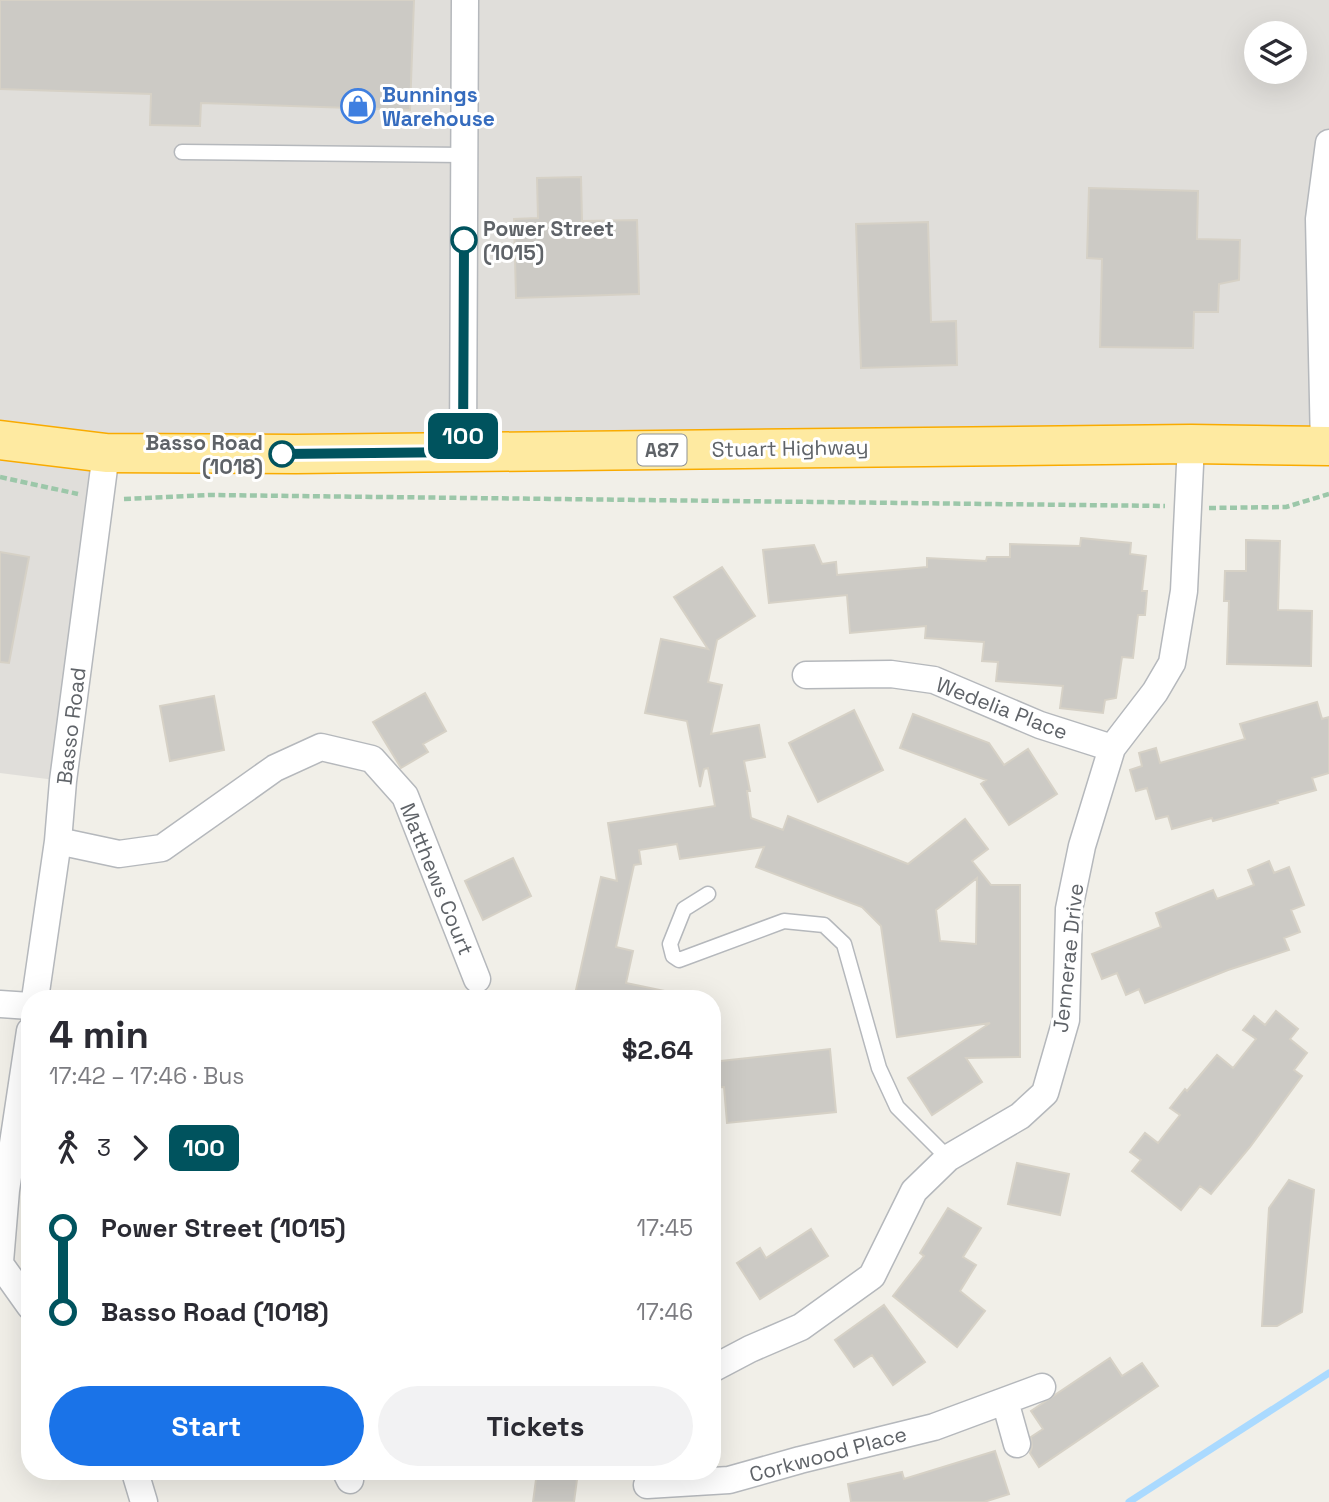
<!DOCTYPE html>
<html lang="en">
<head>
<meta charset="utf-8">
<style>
  :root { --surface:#fff; --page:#f2f2f3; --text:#2b2b33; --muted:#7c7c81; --accent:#1a73e8 }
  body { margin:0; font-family:"Space Grotesk",sans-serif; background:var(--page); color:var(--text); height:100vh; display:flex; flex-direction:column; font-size:26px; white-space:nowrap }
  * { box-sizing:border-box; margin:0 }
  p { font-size:23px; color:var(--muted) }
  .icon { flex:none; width:38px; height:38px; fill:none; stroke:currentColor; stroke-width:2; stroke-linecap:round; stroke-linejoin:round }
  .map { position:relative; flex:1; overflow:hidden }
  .side { position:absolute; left:21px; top:990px; width:700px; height:490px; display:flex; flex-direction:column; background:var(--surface); border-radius:28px; box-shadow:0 7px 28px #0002 }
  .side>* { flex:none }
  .badge { padding:0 14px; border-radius:10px; font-size:24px; line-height:46px }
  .fabs { position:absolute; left:1244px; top:21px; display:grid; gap:14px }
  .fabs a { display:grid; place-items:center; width:63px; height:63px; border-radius:50%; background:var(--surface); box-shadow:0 7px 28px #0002; font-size:35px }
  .map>.badge { position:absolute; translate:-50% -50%; box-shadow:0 0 0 4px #fff }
  .legs { display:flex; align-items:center; gap:10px; height:77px; padding:0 28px; font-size:23px }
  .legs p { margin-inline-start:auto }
  .headline { display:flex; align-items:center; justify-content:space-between; height:119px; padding:0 28px }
  h1 { font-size:38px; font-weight:700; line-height:52px }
  .action { display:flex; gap:14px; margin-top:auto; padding:14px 28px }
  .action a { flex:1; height:80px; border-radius:42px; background:var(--accent); color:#fff; font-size:28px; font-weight:700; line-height:80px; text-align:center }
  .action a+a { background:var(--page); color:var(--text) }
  ul { padding:0 28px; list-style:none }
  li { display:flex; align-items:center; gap:24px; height:84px; font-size:26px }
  li i { display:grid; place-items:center; width:10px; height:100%; margin:0 9px; background:currentColor }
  li i::after { content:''; width:18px; height:18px; margin:-9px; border:5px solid; border-radius:50%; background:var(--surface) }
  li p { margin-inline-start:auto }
  li:first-child i { background:linear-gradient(#0000 50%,currentColor 0) }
  li:last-child i { background:linear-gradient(currentColor 50%,#0000 0) }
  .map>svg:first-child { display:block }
  .industrial { fill:#e0deda; fill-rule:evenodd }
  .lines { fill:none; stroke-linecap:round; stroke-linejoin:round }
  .stream { stroke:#aadaff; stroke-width:7 }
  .building { fill:#cccac5; stroke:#d6d1c6; stroke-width:2; fill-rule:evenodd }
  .service-casing { stroke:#b5b8bc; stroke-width:17 }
  .minor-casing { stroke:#b5b8bc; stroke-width:29 }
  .trunk-casing { stroke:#f9ab00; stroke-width:41 }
  .path { stroke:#9cc7a9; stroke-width:4.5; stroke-dasharray:7 3.5; stroke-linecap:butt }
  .service { stroke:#fff; stroke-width:14 }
  .minor { stroke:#fff; stroke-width:26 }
  .trunk { stroke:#feeaa1; stroke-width:38 }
  .line-1-casing { stroke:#fff; stroke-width:16 }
  .line-1 { stroke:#00535e; stroke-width:10 }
  .stop-1-dot { fill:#fff; stroke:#00535e; stroke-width:3.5 }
  .labels { text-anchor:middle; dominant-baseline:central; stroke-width:6; stroke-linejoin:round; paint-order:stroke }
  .shield { fill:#fff; stroke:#8f9295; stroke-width:2 }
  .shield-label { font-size:19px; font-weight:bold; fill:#5f6368 }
  .shop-label { font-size:21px; font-weight:bold; fill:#366cbe; stroke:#fff; text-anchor:start }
  .stop-label { font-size:21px; font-weight:bold; fill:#5f6368; stroke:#fff; text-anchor:start }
  .street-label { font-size:21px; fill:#5f6368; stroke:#fff }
</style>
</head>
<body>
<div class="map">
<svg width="1329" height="1502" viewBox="0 0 1329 1502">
  <rect width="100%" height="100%" fill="#f1efe8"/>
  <path class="industrial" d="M 0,0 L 1329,0 L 1329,219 L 1324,446 L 107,453 L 63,781 L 0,773 ZM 1256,33 L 1295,33 L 1295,72 L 1256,72 Z"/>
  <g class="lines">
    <path class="stream" d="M 1129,1502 L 1329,1373"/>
  </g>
  <path class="building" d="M 0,0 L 414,0 L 410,110 L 201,103 L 200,126 L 150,125 L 151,94 L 0,89 Z
    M 581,177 L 582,221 L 637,220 L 639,294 L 516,298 L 514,219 L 538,218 L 537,178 Z
    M 1089,188 L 1198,191 L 1197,239 L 1240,240 L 1239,280 L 1219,284 L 1218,312 L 1194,312 L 1193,348 L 1100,347 L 1102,259 L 1087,258 Z
    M 928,222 L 931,322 L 956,321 L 957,365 L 861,368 L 856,224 Z
    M 1081,538 L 1131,543 L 1130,554 L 1146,556 L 1142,591 L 1147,591 L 1145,615 L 1138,615 L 1133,658 L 1122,657 L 1116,698 L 1105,700 L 1103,713 L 1060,708 L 1063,686 L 996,681 L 998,662 L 982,661 L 984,642 L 925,638 L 926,626 L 850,633 L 847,595 L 769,603 L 763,550 L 814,545 L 822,564 L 836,562 L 837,575 L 927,567 L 927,558 L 986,561 L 987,557 L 1010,557 L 1010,544 L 1080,546 Z
    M 1246,540 L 1280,541 L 1278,610 L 1312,611 L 1311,666 L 1227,664 L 1229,601 L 1224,601 L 1225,571 L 1246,571 Z
    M 0,552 L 29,557 L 9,663 L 0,662 Z
    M 722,567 L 755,616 L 717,640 L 708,682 L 722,685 L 711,734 L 759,725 L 765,757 L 744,761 L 750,791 L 747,791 L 751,818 L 783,830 L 788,816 L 908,864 L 965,819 L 988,849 L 972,861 L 991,885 L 1020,885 L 1020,1057 L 966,1058 L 982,1082 L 932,1115 L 908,1078 L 990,1023 L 897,1037 L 881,926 L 862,907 L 756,867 L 764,847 L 680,859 L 677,844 L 639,850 L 641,864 L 634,865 L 616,947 L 633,951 L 626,983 L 665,991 L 665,999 L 574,999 L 601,877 L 617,881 L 608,823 L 715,806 L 708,768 L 704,769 L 700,787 L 687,721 L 645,713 L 661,639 L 708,649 L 674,597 ZM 977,878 L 976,944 L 940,941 L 936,910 Z
    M 425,693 L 446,731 L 423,744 L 428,752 L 401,768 L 373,722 Z
    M 214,696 L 224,750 L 170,761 L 160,706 Z
    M 1317,702 L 1322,719 L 1329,717 L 1329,773 L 1312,778 L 1316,790 L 1277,801 L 1278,803 L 1213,821 L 1212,818 L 1172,829 L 1168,816 L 1156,819 L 1147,788 L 1136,791 L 1130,770 L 1142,766 L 1139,753 L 1156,748 L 1160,763 L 1245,739 L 1240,724 Z
    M 854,710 L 883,770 L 818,802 L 789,743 Z
    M 913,714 L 989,743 L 1004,765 L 1028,749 L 1057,794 L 1009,825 L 981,784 L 986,780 L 900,748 Z
    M 513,858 L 531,896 L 483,920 L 465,881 Z
    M 1269,861 L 1274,873 L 1289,867 L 1304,905 L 1291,910 L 1300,932 L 1284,938 L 1289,950 L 1228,970 L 1145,1003 L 1139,989 L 1126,995 L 1117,973 L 1102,979 L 1092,954 L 1161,927 L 1156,913 L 1213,890 L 1217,899 L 1254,885 L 1248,870 Z
    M 1276,1011 L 1298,1029 L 1290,1039 L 1307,1053 L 1294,1070 L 1302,1076 L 1250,1147 L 1211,1194 L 1200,1186 L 1181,1210 L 1132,1171 L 1141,1160 L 1130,1152 L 1145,1133 L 1158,1143 L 1180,1115 L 1170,1108 L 1185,1089 L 1187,1091 L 1217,1055 L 1233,1068 L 1256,1039 L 1243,1030 L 1254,1016 L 1265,1025 Z
    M 830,1049 L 836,1112 L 727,1123 L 724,1087 L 712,1088 L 712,1062 Z
    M 1017,1163 L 1069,1174 L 1060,1215 L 1008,1204 Z
    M 1289,1180 L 1314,1190 L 1302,1312 L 1277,1326 L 1262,1326 L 1269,1208 Z
    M 948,1208 L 981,1228 L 963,1257 L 976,1265 L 960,1291 L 985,1311 L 957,1347 L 893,1296 L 924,1256 L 920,1253 Z
    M 811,1229 L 828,1256 L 760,1299 L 737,1263 L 760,1248 L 766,1258 Z
    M 884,1305 L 925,1362 L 893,1385 L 872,1355 L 854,1367 L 835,1340 Z
    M 1110,1358 L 1122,1376 L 1142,1363 L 1158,1386 L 1039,1467 L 1030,1453 L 1032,1447 L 1031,1437 L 1043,1429 L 1031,1411 Z
    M 995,1451 L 1009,1494 L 984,1502 L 851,1502 L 848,1484 L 902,1472 L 904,1479 Z
    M 537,1472 L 578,1472 L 574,1502 L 533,1502 Z"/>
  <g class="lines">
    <g class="service-casing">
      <path id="service" d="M 182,152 L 464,155
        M 708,894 L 684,909 L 670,944 L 673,956 L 679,960 L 784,921 L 824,925 L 844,944 L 879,1068 L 897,1107 L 948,1158"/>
    </g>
    <g class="minor-casing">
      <path id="minor" d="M 1324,446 L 1319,219 L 1329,143
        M 463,452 L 465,0
        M 806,675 L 891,674 L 934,680 L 1040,725 L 1112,748
        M 58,841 L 119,854 L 162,848 L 275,768 L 321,747 L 372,759 L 405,796 L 477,979
        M 35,999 L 58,841 L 63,781 L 106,453
        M 0,1004 L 30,1006
        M 0,1262 L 6,1190 L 30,1031
        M 0,1264 L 30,1306
        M 712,1369 L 750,1349 L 801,1327 L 872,1276 L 914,1191 L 948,1158 L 1020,1116 L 1045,1093 L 1066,1020 L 1069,909 L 1082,846 L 1112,748 L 1155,692 L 1172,663 L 1184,591 L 1191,444
        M 1005,1401 L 1017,1444
        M 135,1472 L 144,1502
        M 346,1472 L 350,1480
        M 647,1485 L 729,1480 L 800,1460 L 934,1427 L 1042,1387"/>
    </g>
    <g class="trunk-casing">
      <path id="trunk" d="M 0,440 L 106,453 L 296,454 L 1191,444 L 1329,446"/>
    </g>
    <path class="path" d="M 0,477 L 78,494
      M 124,499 L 209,495 L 1165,506
      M 1209,508 L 1286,507 L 1329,494"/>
    <use href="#service" class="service"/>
    <use href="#minor" class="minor"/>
    <use href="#trunk" class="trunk"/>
  </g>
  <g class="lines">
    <g class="line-1-casing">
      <path id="line-1" d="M 282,454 L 463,452 L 464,240"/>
    </g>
    <use href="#line-1" class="line-1"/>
  </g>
  <defs>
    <g id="shop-ring" transform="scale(1.75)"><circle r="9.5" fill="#fff" stroke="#3f7fe0" stroke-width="1.5"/><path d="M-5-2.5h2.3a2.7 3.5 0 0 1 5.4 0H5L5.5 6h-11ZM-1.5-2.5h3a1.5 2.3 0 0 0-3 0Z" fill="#3f7fe0"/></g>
  </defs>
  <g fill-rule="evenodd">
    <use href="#shop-ring" x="358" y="106"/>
  </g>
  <g class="stop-1-dot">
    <circle cx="464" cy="240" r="12"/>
    <circle cx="282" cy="454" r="12"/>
  </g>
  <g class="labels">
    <rect class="shield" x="637.5" y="434.5" width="49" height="31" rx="5"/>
    <g class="shield-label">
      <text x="662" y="450">A87</text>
    </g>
    <g class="shop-label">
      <text x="382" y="94">Bunnings<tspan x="382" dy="24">Warehouse</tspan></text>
    </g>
    <g class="stop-label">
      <text x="483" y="228">Power Street<tspan x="483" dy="24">(1015)</tspan></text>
      <text x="263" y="442" text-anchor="end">Basso Road<tspan x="263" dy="24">(1018)</tspan></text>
    </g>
    <g class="street-label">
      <text transform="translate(790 448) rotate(-1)">Stuart Highway</text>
      <text transform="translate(1002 708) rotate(21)">Wedelia Place</text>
      <text transform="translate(71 726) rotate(-83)">Basso Road</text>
      <text transform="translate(437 879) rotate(68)">Matthews Court</text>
      <text transform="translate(1068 958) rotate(-84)">Jennerae Drive</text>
      <text transform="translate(828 1454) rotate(-15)">Corkwood Place</text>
    </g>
  </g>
</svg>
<div class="fabs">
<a><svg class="icon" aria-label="layers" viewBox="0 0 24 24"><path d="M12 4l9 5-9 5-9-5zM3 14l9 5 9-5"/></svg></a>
</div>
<b class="badge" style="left:463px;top:436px;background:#00535e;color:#fff">100</b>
<section class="side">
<div class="headline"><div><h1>4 min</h1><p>17:42 – 17:46 · Bus</p></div><b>$2.64</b></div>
<div class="legs"><svg class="icon" aria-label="walk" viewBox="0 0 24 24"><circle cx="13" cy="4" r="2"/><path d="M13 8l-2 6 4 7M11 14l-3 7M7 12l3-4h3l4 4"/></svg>3<svg class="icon" aria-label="forward" viewBox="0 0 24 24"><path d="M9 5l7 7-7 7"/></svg><b class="badge" style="background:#00535e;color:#fff">100</b></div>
<ul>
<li><i style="color:#00535e"></i><b>Power Street (1015)</b><p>17:45</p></li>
<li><i style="color:#00535e"></i><b>Basso Road (1018)</b><p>17:46</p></li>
</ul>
<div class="action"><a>Start</a><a>Tickets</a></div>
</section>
</div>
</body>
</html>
